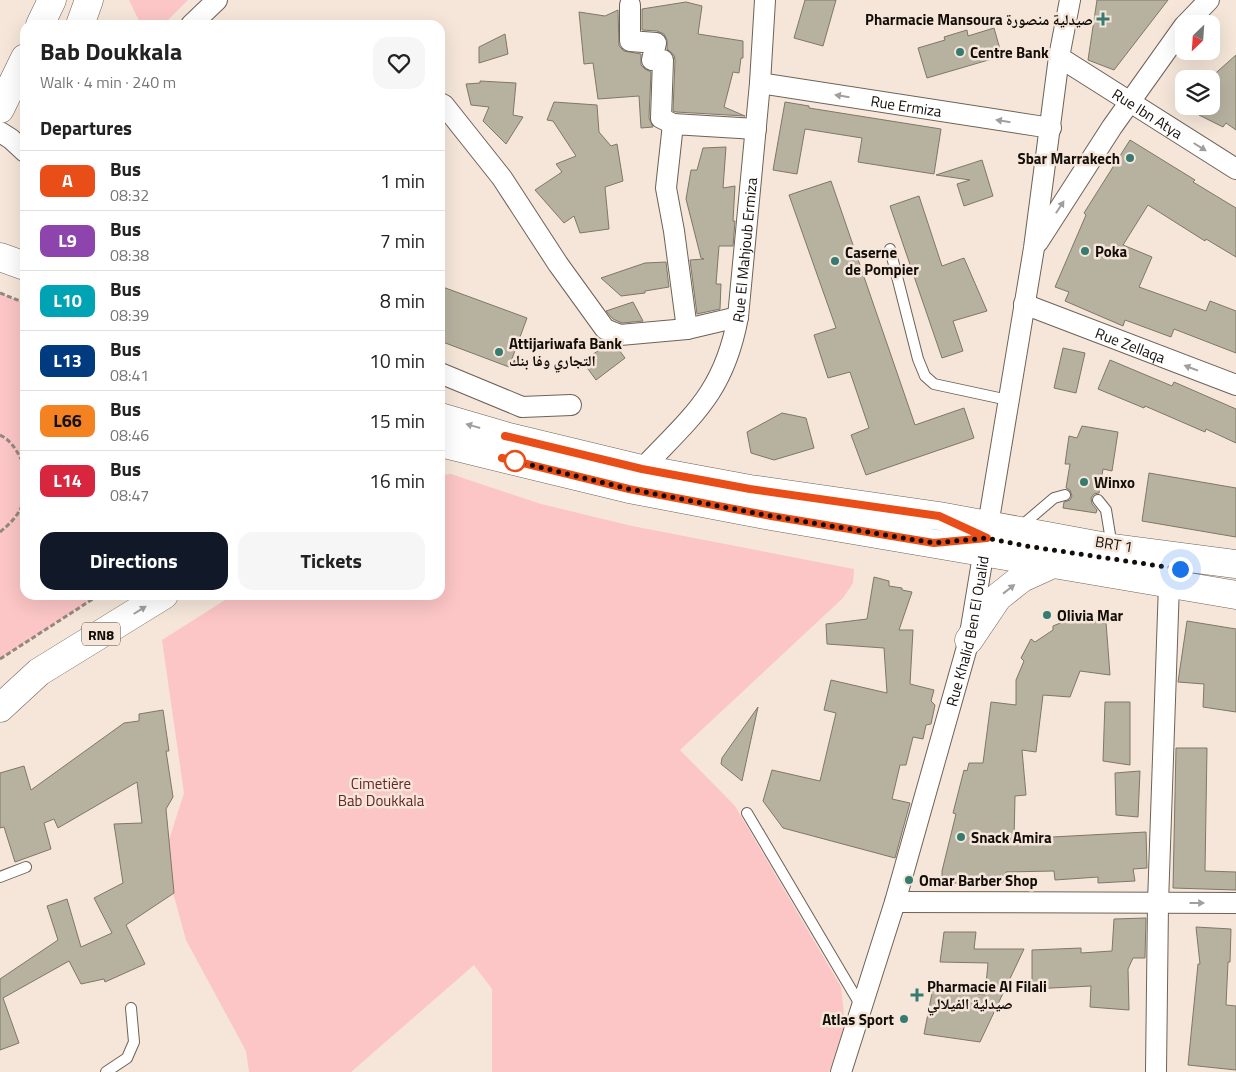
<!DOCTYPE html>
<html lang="en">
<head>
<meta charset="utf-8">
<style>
  :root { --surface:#fff; --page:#f6f6f6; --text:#222; --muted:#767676; --line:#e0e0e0; --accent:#111827 }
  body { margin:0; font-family:"Titillium Web","Noto Naskh Arabic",sans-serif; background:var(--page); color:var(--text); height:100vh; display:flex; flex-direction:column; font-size:19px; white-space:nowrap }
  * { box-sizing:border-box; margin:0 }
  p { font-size:16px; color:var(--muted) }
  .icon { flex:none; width:28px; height:28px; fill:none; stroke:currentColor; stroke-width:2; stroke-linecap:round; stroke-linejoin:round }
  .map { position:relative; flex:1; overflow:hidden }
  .side { position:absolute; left:20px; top:20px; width:425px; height:580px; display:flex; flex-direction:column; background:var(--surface); border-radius:15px; box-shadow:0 5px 20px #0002 }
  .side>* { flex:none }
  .badge { padding:0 10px; border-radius:8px; font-size:18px; line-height:32px }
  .needle { width:32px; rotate:205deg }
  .fabs { position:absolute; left:1175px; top:15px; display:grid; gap:10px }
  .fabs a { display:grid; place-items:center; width:45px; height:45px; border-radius:10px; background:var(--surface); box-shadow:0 5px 20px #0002; font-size:25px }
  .you { position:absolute; width:25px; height:25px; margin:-12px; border:4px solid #fff; border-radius:50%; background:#1a73e8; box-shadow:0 0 0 8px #1a73e833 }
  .map>.badge { position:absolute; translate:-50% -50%; box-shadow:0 0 0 2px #fff }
  h2 { padding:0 20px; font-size:19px; line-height:45px }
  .round { display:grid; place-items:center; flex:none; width:52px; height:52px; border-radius:15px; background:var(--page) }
  .overview { display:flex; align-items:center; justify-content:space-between; height:85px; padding:0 20px }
  h1 { font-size:24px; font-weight:700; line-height:38px }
  .button { display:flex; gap:10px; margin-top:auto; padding:10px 20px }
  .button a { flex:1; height:58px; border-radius:15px; background:var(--accent); color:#fff; font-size:20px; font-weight:700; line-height:58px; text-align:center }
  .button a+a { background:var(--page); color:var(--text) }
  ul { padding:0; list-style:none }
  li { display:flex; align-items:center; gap:15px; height:60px; padding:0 20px; border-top:1px solid var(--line) }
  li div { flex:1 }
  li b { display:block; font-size:19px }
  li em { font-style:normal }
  li .badge { min-width:55px; font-weight:700; text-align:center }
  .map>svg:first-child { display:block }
  .green { fill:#fbc6c5 }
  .building { fill:#b7b1a0; stroke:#7e7868 }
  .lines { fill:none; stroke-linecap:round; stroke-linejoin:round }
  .lane-casing { stroke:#6e6256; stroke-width:12 }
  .street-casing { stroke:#6e6256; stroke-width:22 }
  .secondary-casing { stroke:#6e6256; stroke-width:29 }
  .primary-casing { stroke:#6e6256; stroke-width:29 }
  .path { stroke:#93887f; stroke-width:3; stroke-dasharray:5 2.5; stroke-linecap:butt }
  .lane { stroke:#fff; stroke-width:10 }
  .street { stroke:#fff; stroke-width:20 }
  .secondary { stroke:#fff; stroke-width:28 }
  .primary { stroke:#fff; stroke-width:28 }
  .oneway { fill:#a19f9d }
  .line-casing { stroke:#fff; stroke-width:11 }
  .line { stroke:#e94e19; stroke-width:8 }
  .walk { stroke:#130e09; stroke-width:5; stroke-dasharray:0 9 }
  .poi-dot { fill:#357b71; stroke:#f5e6d9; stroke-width:2 }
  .stop-dot { fill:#fff; stroke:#e94e19; stroke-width:2.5 }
  .labels { text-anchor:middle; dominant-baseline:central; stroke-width:5; stroke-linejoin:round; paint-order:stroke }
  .shield { fill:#f5e6d9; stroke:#574f47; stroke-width:1 }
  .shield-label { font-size:14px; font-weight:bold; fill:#130e09 }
  .poi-label { font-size:15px; font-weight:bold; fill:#130e09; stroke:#f5e6d9; text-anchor:start }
  .street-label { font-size:15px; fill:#130e09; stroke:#f5e6d9 }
  .park-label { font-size:15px; fill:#672429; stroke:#f5e6d9 }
</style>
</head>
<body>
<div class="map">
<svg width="1236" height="1072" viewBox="0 0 1236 1072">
  <rect width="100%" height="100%" fill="#f5e6d9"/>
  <path class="green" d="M 129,0 L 188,0 L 163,25 L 141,25 Z
    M 0,293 L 25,303 L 25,595 L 99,595 L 0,659 Z
    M 451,474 L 541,504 L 632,526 L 854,569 L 853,583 L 843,598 L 680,750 L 735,806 L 841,987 L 845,1024 L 829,1072 L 492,1072 L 492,989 L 474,965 L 351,1072 L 249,1072 L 246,1051 L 186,940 L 172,889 L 169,840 L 184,793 L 162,640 L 233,595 L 440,595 L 440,475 Z"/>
  <path class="building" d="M 805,0 L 836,0 L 823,46 L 794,38 Z
    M 1097,0 L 1168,0 L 1114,70 L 1088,60 Z
    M 686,2 L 702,6 L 698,34 L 743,41 L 743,58 L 741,58 L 739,73 L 733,72 L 724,107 L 745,116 L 676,112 L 673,111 L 675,60 L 674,55 L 667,49 L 667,40 L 664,34 L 657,31 L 642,30 L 642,9 Z
    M 618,10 L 619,46 L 624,51 L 641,54 L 641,65 L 645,69 L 651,72 L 649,118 L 653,127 L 641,128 L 639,96 L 598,99 L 593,63 L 584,64 L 579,12 L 605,16 Z
    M 994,28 L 1002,56 L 927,78 L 918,48 L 945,40 L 944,37 L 967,30 L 968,36 Z
    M 505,34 L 508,54 L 479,63 L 479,47 Z
    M 1236,55 L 1236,130 L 1226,123 L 1223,127 L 1199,115 L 1192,106 L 1211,106 L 1211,79 L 1209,79 Z
    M 480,81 L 516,83 L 513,115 L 523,117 L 506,144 L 483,121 L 489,107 L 471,105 L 466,84 L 480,83 Z
    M 554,102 L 597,105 L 599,132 L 611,146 L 617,144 L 623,181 L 605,187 L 609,229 L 580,233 L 574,216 L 564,223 L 535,190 L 562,172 L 556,164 L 576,156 L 553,121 L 547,120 Z
    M 785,102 L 809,106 L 809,108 L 941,129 L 934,174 L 858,162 L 862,138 L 805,129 L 797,174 L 773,170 Z
    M 1130,140 L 1195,180 L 1193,182 L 1236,208 L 1236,257 L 1206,239 L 1205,241 L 1148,205 L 1123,245 L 1152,257 L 1139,287 L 1206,311 L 1210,301 L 1236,311 L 1236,353 L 1174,329 L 1171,337 L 1125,320 L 1123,326 L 1065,301 L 1069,292 L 1055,287 L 1086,215 L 1084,213 Z
    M 726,147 L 723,188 L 735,186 L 733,221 L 735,221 L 733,246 L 719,246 L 716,284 L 721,284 L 720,309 L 697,314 L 690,260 L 704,259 L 701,258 L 686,199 L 691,170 L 697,170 L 703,148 Z
    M 982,160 L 993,196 L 964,206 L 957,184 L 970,180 L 936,175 Z
    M 831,181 L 915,425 L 964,408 L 974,438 L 866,475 L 851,435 L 869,428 L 850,372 L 828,378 L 814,335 L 836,328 L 789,195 Z
    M 919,196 L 942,266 L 964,258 L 987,311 L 953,321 L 963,351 L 942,358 L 890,206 Z
    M 666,262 L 669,287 L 645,291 L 645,293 L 621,296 L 601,278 L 645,263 Z
    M 440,286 L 527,318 L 509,367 L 440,341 Z
    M 633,302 L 643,321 L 622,323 L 613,319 L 606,311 Z
    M 608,343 L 616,346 L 625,358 L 596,380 L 583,362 Z
    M 1063,348 L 1085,353 L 1076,393 L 1054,388 Z
    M 1110,360 L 1172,386 L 1174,382 L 1236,409 L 1236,443 L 1206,429 L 1205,432 L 1145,406 L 1144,408 L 1098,389 Z
    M 782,413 L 806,418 L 814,448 L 774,460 L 751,453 L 747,432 Z
    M 1082,426 L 1118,432 L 1112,471 L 1103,469 L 1099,493 L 1094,494 L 1091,498 L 1092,504 L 1097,510 L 1096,513 L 1063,508 L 1064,502 L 1070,500 L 1072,496 L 1070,490 L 1066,488 L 1070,464 L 1065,464 L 1069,436 L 1077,438 Z
    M 1149,473 L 1236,488 L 1236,537 L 1142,521 Z
    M 874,577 L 889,581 L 889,586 L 902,588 L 902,590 L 912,592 L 899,630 L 913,630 L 910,684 L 934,690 L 931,701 L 935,705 L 931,724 L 926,725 L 923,739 L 913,737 L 906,765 L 900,765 L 892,799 L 910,803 L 895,858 L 783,828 L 763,801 L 772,770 L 820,781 L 836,713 L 824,710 L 831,680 L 887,693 L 884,648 L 827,644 L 826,624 L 867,619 Z
    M 1075,617 L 1074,621 L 1106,622 L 1110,675 L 1080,671 L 1070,697 L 1043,695 L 1036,752 L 1022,750 L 1026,795 L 1015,796 L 1014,840 L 1052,839 L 1052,837 L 1146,832 L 1147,868 L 1133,869 L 1135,881 L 1098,883 L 1098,877 L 1055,880 L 1054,871 L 1006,872 L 1006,879 L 1001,883 L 953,883 L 945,881 L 942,878 L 942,871 L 956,814 L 953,813 L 964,770 L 967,771 L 969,763 L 983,763 L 991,702 L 1016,705 L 1016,680 L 1024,661 L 1021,658 L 1031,639 L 1035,642 L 1053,630 L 1053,626 Z
    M 1187,621 L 1236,629 L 1236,712 L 1203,707 L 1204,684 L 1178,682 Z
    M 1105,702 L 1130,702 L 1130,765 L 1103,761 Z
    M 758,707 L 742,781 L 721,764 L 722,758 Z
    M 163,710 L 169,751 L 166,751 L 173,797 L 166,809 L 174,893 L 126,925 L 145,964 L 105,982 L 104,979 L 81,984 L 69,961 L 3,998 L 19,1043 L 0,1050 L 0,979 L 58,940 L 47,906 L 67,899 L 81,947 L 112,933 L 94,898 L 123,883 L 114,824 L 142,823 L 137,782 L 58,828 L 54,819 L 44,823 L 51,849 L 15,862 L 4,827 L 0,828 L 0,773 L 24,766 L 31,790 L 124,723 L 139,721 L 139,714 Z
    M 1176,748 L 1207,748 L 1205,871 L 1236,872 L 1236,890 L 1173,888 Z
    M 1140,771 L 1138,817 L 1116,815 L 1115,773 Z
    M 1146,918 L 1145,958 L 1133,958 L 1128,969 L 1129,1010 L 1090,1007 L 1091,986 L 1032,989 L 1032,950 L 1081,948 L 1081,953 L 1112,951 L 1114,919 Z
    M 1196,927 L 1231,929 L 1230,962 L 1228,962 L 1226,1005 L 1236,1006 L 1236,1070 L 1188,1065 L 1198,964 L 1200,964 Z
    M 944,932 L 976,932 L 974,949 L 1024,949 L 980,1042 L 924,1034 L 933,988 L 985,995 L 988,963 L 940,962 Z"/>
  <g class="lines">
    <g class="lane-casing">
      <path id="lane" d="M 890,249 L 918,359 L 925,376 L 934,384 L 1008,400
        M 1098,500 L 1106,510 L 1112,547
        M 1020,527 L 1054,498 L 1065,495
        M 747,813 L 861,1006
        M 0,877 L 26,867
        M 106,1072 L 127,1058 L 134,1042 L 131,1008"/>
    </g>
    <g class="street-casing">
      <g id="street">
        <path d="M 630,5 L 630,41 L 656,43 L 652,60 L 663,60 L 661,118 L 673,124"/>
        <path d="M 1186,24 L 1209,0"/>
        <path d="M 191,25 L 217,0"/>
        <path id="s1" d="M 1059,57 L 1236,169"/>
        <path id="s2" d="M 760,83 L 1051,128"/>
        <path d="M 440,103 L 444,105 L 502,178 L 558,264 L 605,329 L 620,335 L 687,329 L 738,317"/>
        <path d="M 0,132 L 11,139 L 25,152"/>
        <path d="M 1038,242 L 1112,127 L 1184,26"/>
        <path id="s3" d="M 1024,304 L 1236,385"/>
        <path d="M 687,329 L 674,231 L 666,188 L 673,124 L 756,129"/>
        <path d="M 440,373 L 522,407 L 571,405"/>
        <path id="s4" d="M 642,469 C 692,416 724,393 738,317 L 760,83 L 765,0"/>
        <path d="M 895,902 L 1236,903"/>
        <path id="s5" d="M 841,1072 L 895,902 L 969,640 L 1034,248 L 1059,57 L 1070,0"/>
        <path d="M 1156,1072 L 1158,903 L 1169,584"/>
      </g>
    </g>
    <g class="secondary-casing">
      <path id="secondary" d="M 40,25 L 52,0
        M 80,25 L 89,0
        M 0,109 L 25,58"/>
    </g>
    <g class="primary-casing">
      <path id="primary" d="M 0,257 L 25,266
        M 440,417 L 505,436 L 642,469 L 750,489 L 939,516 L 1112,548 L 1236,564
        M 440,443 L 629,489 L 771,516 L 1236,595
        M 969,640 L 998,597 L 1022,578 L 1055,563
        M 0,708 L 39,672 L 164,595"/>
    </g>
    <path class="path" d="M 0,293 L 25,303
      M 0,435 C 13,441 19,455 25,467
      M 0,532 C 12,522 22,512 25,496
      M 0,659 L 99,595"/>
    <use href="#lane" class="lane"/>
    <use href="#street" class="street"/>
    <use href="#secondary" class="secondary"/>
    <use href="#primary" class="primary"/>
  </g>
  <defs><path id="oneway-solid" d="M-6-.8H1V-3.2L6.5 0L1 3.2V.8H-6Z" transform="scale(1.25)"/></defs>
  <g class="oneway">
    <use href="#oneway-solid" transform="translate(842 96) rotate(-171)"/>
    <use href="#oneway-solid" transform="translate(1003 121) rotate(-171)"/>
    <use href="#oneway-solid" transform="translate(1200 147) rotate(32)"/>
    <use href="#oneway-solid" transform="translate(1060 207) rotate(-57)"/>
    <use href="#oneway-solid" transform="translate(1191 368) rotate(-159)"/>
    <use href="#oneway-solid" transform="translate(473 426) rotate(-164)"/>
    <use href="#oneway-solid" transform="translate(1009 589) rotate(-38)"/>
    <use href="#oneway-solid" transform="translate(140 610) rotate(-32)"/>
    <use href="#oneway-solid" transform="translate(1197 903)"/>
  </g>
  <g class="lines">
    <g class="line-casing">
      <path id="line" d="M 502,458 L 629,489 L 771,516 L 934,543 L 987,538 L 939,516 L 750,489 L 642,469 L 505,436"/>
    </g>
    <use href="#line" class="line"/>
    <path class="walk" d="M 515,461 L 629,489 L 771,516 L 934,543 L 987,538 L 1026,546 L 1180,569"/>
  </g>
  <g class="poi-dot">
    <path d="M1100.5 11.5h5v5h5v5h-5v5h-5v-5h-5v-5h5z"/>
    <circle cx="960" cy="52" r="5"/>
    <circle cx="1130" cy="158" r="5"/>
    <circle cx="1085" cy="251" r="5"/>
    <circle cx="835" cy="261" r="5"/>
    <circle cx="499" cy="352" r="5"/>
    <circle cx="1084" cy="482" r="5"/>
    <circle cx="1047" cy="615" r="5"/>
    <circle cx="961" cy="837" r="5"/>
    <circle cx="909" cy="880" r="5"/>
    <path d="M914.5 987.5h5v5h5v5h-5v5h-5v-5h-5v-5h5z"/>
    <circle cx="904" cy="1019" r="5"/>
  </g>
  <circle class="stop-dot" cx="515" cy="461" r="10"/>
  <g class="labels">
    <rect class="shield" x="82" y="622.5" width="38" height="23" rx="4"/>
    <g class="shield-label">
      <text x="101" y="634">RN8</text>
    </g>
    <g class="poi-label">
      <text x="1093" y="19" text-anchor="end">Pharmacie Mansoura صيدلية منصورة</text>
      <text x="970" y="52">Centre Bank</text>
      <text x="1120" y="158" text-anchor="end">Sbar Marrakech</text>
      <text x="1095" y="251">Poka</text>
      <text x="845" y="252">Caserne<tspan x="845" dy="17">de Pompier</tspan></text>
      <text x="509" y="343">Attijariwafa Bank<tspan x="509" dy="17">التجاري وفا بنك</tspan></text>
      <text x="1094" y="482">Winxo</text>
      <text x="1057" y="615">Olivia Mar</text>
      <text x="971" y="837">Snack Amira</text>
      <text x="919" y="880">Omar Barber Shop</text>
      <text x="927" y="986">Pharmacie Al Filali<tspan x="927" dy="17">صيدلية الفيلالي</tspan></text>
      <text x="894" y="1019" text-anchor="end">Atlas Sport</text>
    </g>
    <g class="street-label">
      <text stroke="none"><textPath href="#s2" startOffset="148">Rue Ermiza</textPath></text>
      <text stroke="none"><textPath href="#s1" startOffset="105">Rue Ibn Atya</textPath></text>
      <text stroke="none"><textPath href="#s4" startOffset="251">Rue El Mahjoub Ermiza</textPath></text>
      <text stroke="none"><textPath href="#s3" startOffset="114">Rue Zellaqa</textPath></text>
      <text transform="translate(1114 544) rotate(9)">BRT 1</text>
      <text stroke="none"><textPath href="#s5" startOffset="459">Rue Khalid Ben El Oualid</textPath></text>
    </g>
    <g class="park-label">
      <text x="381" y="783">Cimetière<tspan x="381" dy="17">Bab Doukkala</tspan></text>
    </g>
  </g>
</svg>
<div class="fabs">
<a><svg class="needle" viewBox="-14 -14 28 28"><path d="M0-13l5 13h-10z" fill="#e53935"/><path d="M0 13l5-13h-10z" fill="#767676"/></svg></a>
<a><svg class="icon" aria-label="layers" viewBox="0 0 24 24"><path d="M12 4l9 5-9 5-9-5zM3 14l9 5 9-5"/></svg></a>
</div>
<div class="you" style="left:1180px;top:569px"></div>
<section class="side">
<div class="overview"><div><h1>Bab Doukkala</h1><p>Walk · 4 min · 240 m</p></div><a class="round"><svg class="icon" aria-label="heart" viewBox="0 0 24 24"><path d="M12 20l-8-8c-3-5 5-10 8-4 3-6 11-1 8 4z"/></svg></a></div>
<h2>Departures</h2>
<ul>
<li><span class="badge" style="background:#e94e19;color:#fff">A</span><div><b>Bus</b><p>08:32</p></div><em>1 min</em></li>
<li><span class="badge" style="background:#8e44ad;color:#fff">L9</span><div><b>Bus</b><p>08:38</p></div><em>7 min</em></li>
<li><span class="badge" style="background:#00a3b4;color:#fff">L10</span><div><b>Bus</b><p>08:39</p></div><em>8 min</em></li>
<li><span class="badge" style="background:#003b80;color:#fff">L13</span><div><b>Bus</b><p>08:41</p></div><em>10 min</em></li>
<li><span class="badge" style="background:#f58220;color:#111">L66</span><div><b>Bus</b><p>08:46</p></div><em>15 min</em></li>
<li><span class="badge" style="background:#d7263d;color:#fff">L14</span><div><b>Bus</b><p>08:47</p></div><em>16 min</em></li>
</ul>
<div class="button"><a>Directions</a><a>Tickets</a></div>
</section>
</div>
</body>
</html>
